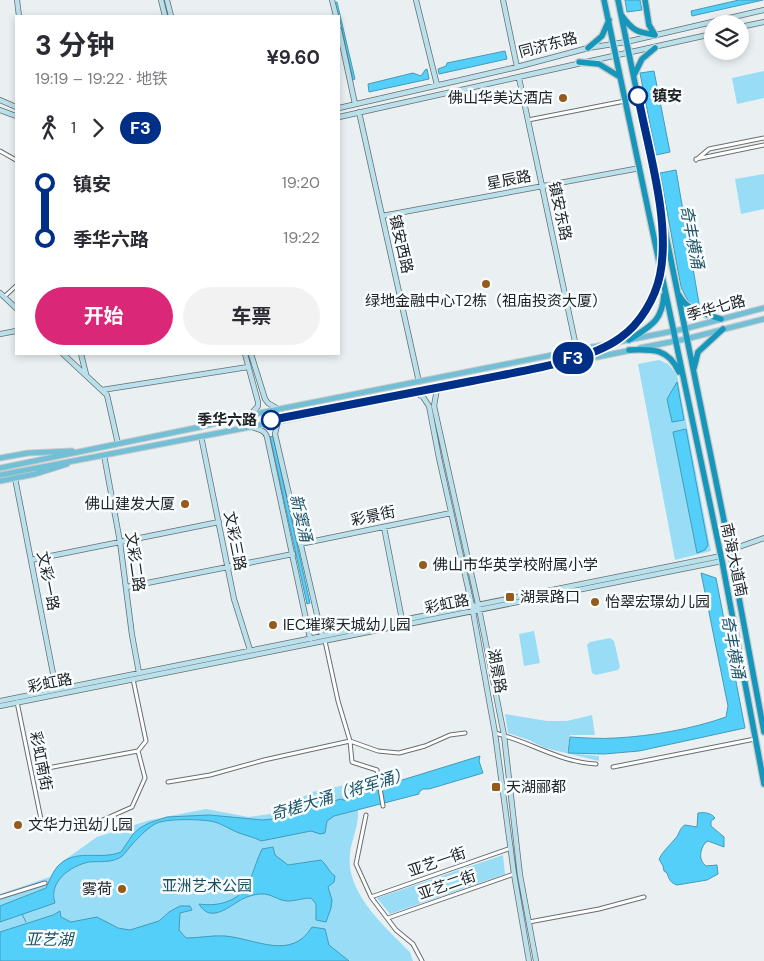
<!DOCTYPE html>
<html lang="zh">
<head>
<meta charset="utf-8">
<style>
  :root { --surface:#fff; --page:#f2f2f3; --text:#2b2b33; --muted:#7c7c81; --accent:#db2777 }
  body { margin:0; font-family:"DM Sans","Noto Sans SC",sans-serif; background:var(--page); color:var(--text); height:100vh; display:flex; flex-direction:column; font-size:19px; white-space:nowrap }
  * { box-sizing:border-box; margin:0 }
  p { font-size:16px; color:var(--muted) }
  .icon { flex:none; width:28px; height:28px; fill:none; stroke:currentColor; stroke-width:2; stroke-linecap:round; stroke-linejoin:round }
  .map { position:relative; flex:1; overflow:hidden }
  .details { position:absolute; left:15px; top:15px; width:325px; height:340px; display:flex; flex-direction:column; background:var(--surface); border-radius:0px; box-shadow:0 2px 8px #0003 }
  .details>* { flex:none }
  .badge { padding:0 10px; border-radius:16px; font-size:18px; line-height:32px }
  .tools { position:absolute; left:704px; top:15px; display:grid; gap:10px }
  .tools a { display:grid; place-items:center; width:45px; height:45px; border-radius:50%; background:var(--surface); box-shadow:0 2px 8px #0003; font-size:25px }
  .map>.badge { position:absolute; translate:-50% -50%; box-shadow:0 0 0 2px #fff }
  .legs { display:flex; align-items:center; gap:8px; height:55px; padding:0 20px; font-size:16px }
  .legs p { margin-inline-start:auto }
  .head { display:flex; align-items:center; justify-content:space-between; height:85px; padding:0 20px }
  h1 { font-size:28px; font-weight:700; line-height:38px }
  .button { display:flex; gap:10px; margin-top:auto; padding:10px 20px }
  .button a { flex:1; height:58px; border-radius:30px; background:var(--accent); color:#fff; font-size:20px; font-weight:700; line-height:58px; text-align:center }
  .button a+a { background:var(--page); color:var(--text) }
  ul { padding:0 20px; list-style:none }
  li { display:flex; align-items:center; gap:18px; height:55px; font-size:19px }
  li i { display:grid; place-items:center; width:8px; height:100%; margin:0 6px; background:currentColor }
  li i::after { content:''; width:12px; height:12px; margin:-6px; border:4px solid; border-radius:50%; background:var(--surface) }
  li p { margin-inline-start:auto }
  li:first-child i { background:linear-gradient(#0000 50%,currentColor 0) }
  li:last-child i { background:linear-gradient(currentColor 50%,#0000 0) }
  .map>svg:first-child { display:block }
  .green { fill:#98dcf6 }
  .water { fill:#53cff9; stroke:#449bb9 }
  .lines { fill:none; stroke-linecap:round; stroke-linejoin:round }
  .stream { stroke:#449bb9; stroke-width:1 }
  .street-casing { stroke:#696e70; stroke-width:5 }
  .secondary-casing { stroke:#696e70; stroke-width:6 }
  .primary-casing { stroke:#cacaca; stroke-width:7 }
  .highway-casing { stroke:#cacaca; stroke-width:8 }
  .street { stroke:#fff; stroke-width:3 }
  .secondary { stroke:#b9e0eb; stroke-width:4.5 }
  .primary { stroke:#73c0d6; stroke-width:5 }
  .highway { stroke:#1596bb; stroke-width:5.5 }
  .line-1-casing { stroke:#fff; stroke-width:11 }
  .line-1 { stroke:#002f87; stroke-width:8 }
  .stop-1-dot { fill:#fff; stroke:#002f87; stroke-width:2.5 }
  .poi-dot { fill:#965b1a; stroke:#f8fdff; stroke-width:2 }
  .labels { text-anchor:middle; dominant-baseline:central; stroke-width:5; stroke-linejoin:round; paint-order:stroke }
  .street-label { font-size:15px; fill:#212324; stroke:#f8fdff }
  .stop-label { font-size:15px; font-weight:bold; fill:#212324; stroke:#f8fdff; text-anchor:start }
  .poi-label { font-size:15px; fill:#212324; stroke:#f8fdff; text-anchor:start }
  .park-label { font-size:15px; fill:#184c5d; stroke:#f8fdff }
  .water-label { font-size:16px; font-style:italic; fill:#205365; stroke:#f8fdff }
</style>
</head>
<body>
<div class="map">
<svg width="764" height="961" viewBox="0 0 764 961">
  <rect width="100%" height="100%" fill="#eaf0f2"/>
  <path class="green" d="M 764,71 L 764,98 L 737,104 L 732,78 Z
    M 764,174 L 764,209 L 741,214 L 735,179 Z
    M 659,360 L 668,364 L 677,375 L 711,551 L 675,560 L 638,364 Z
    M 534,631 L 540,663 L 524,666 L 519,634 Z
    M 610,638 L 614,641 L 620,667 L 618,670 L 596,675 L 592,673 L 587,645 L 590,642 Z
    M 505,714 L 547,721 L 567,721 L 592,715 L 595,735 L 570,735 L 567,753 L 599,756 L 599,761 L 545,748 L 529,740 L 508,733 Z
    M 350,784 C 353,794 359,807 358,817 C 357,830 351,842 350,854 C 345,892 386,928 410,952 L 413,961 L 0,961 L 0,894 L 50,877 L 63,861 L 97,837 L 150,820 L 206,809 L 249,817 L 270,814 L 312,792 Z
    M 503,855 L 505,874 L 390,914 L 377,898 Z"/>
  <path class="water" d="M 625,0 L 640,0 L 642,10 L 627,12 Z
    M 739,0 L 763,0 L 692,16 L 691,11 Z
    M 337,2 L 355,79 L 353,80 L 339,16 L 334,3 Z
    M 570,37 L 572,43 L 530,54 L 529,48 Z
    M 505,51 L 507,59 L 439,74 L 438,69 L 446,66 L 447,63 Z
    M 427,69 L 429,79 L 369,92 L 368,84 L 413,73 L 421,76 L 425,70 Z
    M 654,71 L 670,152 L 656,155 L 640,73 Z
    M 676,170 L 700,309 C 688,305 686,297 681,287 L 660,173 Z
    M 677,382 L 684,420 L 672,422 L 667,399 Z
    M 686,429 L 708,545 L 705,550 L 697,553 L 673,432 Z
    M 273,436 L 310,603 L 307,604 L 270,437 Z
    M 701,573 L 716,578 L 745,728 L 639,751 L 604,754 L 568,753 L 570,737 C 585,738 601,739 616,738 C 652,736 692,729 726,717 L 728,706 Z
    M 480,756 L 479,761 L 483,773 L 429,789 L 423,789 L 419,792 L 419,794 L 334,816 L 327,821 L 325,833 L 320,834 L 311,831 L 261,841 C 254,837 247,836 239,833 C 231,830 224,825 215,822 C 203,819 165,818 155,824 C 146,829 136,840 129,848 C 126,851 124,856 119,858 C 110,863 99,861 89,862 C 70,866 48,882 55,903 L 0,922 L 0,906 L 46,888 C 49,882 52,873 57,867 C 75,847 99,861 121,852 L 133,834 L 140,828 L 149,823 L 167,817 L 209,815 L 263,820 L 272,819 L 287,811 L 303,799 L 310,799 L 326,804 L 340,799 L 348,801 L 355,796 L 373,789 Z
    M 698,813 C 705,812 711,813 715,818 L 711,821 L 711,826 L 724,837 L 724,847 L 708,841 L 705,843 C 700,850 698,860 706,866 L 717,865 L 718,874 L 707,880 L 677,885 C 671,883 669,880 667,873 L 664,871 L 663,866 L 659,859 C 663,851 669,846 675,839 C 680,834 679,828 685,825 L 697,827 Z
    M 273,847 L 275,855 L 288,865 L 321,860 C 327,865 328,871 335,876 L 334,882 L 328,887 L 332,900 L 331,908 L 326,922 L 316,920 L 316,904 L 311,898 C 303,898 296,901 288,901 C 278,901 271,893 261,894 C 255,894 245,897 239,901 C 227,908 210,923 199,904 C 219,907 240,901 249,882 C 254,871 257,859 262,849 Z
    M 180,906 L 190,906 L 192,910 L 180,913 L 179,930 L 186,938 C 199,938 213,935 225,936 C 257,939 291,961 312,927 L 325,929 L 329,945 L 349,961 L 0,961 L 0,932 L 53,915 L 60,911 L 61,917 L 71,922 L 97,917 L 118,928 L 130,930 L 159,921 L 169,912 Z"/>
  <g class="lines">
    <path class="stream" d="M 22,914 L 26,922"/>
    <g class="street-casing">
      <path id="street" d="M 528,120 L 625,101
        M 0,151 L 16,160
        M 696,159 L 764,145
        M 696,160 L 709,149 L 764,138
        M 4,297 L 16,286
        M 325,641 L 338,701 L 350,741 L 352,762 L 377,770 L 383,806
        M 17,702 L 43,829
        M 495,733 C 531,742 559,762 596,764
        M 613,767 L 755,739
        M 37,770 L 138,751
        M 168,782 L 210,775 L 264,760 L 350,741 L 378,751 L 399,753 L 425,746 L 450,735 L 465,733
        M 366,815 L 356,864 L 371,897 L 396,930 L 413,944 L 422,961
        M 42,821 L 96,823 L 132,807 L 145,778 L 138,751 L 146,741 L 133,679
        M 0,897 L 45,883
        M 371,897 L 511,848
        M 388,918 L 514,874
        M 529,922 L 599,909 L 644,897"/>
    </g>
    <g class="secondary-casing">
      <path id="secondary" d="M 17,0 L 19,16
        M 161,0 L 165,16
        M 167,0 L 171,16
        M 332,0 L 336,16
        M 416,0 L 437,85
        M 503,0 L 517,67
        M 740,27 L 764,22
        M 339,30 L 355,104
        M 519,78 L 577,351
        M 0,100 L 16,107
        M 339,108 L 517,67 L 588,48 L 626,42 L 764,10
        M 0,110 L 16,116
        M 359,112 L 419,382
        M 339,117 L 712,34
        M 382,216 L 640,168
        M 0,293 L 16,308
        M 0,334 L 16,331
        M 63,354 L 107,395 L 118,444
        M 81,354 L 86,374
        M 245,354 L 258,402 L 258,406 L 250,415
        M 251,354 L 265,399 L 268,403 L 278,409
        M 437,389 L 434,406 L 478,604 L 504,735 L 520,875 L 536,961
        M 102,390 L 248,367
        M 416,393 L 423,397 L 429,406 L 439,458 L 472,606 L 495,733 L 514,874 L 529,961
        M 278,421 L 275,434 L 322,636
        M 251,427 C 258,429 265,430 267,437 L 310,638 L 311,639
        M 201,436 L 234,599 L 250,650
        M 104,455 L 120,542 L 132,635 L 139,673
        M 15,478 L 56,689
        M 384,527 L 402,620
        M 300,544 L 451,513
        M 730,550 L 764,538
        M 31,560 L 219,522
        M 127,587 L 293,554
        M 0,701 L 721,556
        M 0,706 L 722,561"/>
    </g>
    <g class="primary-casing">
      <path id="primary" d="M 640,348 L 686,339 L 764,319
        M 0,458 L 28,453 L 72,451
        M 0,468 L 200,427 L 249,415 L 684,329 L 764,308
        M 0,475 L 250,427 L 632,350
        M 0,481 L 35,474 L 67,464"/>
    </g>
    <g class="highway-casing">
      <path id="highway" d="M 604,0 L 722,561 L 764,784
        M 618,0 L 730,550 L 764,732
        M 645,0 L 649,25 L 655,35
        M 622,16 C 633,31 637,32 655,35
        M 588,48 L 602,36 L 609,20
        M 579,62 L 599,64 L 620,77
        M 634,75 L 642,59 L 655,48
        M 679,295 C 687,311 705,314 721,319
        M 629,340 C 650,326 662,322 664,295
        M 629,350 C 652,349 668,348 679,372
        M 694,368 L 698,352 L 723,329"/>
    </g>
    <use href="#street" class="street"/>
    <use href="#secondary" class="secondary"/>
    <use href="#primary" class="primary"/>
    <use href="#highway" class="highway"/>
  </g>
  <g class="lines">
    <g class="line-1-casing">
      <path id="line-1" d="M 271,420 C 338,407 405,394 472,381 C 514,372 586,363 620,338 C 640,324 655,299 660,275 C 671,222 648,149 638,96"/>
    </g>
    <use href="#line-1" class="line-1"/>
  </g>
  <g class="stop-1-dot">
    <circle cx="638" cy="96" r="9"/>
    <circle cx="271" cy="420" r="9"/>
  </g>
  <g class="poi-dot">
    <circle cx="563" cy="98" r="5"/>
    <circle cx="486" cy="284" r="5"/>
    <circle cx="185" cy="504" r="5"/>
    <circle cx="423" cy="565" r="5"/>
    <rect x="505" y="592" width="10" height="10" rx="2.5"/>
    <circle cx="595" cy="602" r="5"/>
    <circle cx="273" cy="625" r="5"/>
    <rect x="491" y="782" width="10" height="10" rx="2.5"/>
    <circle cx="18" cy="825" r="5"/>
    <circle cx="122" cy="889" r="5"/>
  </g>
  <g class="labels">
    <g class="street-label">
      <text transform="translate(548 45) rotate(-15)">同济东路</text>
      <text transform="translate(509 180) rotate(-11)">星辰路</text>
      <text transform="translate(560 211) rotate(78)">镇安东路</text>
      <text transform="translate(401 244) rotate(77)">镇安西路</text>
      <text transform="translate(716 308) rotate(-15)">季华七路</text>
      <text transform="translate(373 516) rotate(-12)">彩景街</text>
      <text transform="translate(235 541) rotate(79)">文彩三路</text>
      <text transform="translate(734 560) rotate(78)">南海大道南</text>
      <text transform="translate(135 562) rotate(82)">文彩二路</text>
      <text transform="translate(48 581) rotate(79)">文彩一路</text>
      <text transform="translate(447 604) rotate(-11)">彩虹路</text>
      <text transform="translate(497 671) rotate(80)">湖景路</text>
      <text transform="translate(50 683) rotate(-11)">彩虹路</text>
      <text transform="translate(41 761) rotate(79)">彩虹南街</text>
      <text transform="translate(437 862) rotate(-19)">亚艺一街</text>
      <text transform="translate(447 885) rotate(-19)">亚艺二街</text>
    </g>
    <g class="stop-label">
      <text x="652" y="96">镇安</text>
      <text x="257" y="420" text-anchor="end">季华六路</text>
    </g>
    <g class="poi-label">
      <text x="553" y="98" text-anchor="end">佛山华美达酒店</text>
      <text x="486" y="301" text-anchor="middle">绿地金融中心T2栋（祖庙投资大厦）</text>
      <text x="175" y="504" text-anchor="end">佛山建发大厦</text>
      <text x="433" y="565">佛山市华英学校附属小学</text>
      <text x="520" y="597">湖景路口</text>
      <text x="605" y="602">怡翠宏璟幼儿园</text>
      <text x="283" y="625">IEC璀璨天城幼儿园</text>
      <text x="506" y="787">天湖郦都</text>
      <text x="28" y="825">文华力迅幼儿园</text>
      <text x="112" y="889" text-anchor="end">雾荷</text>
    </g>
    <g class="park-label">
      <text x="207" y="886">亚洲艺术公园</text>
    </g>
    <g class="water-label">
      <text transform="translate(692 237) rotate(79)">奇丰横涌</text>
      <text transform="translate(301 518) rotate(77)">新窦涌</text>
      <text transform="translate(733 647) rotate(79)">奇丰横涌</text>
      <text transform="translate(340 794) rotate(-17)">奇槎大涌（将军涌）</text>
      <text x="49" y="939">亚艺湖</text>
    </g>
  </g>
</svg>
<div class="tools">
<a><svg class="icon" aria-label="layers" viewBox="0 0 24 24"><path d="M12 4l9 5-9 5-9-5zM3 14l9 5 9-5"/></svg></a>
</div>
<b class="badge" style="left:573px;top:358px;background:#002f87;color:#fff">F3</b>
<section class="details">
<div class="head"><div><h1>3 分钟</h1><p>19:19 – 19:22 · 地铁</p></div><b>¥9.60</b></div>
<div class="legs"><svg class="icon" aria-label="walk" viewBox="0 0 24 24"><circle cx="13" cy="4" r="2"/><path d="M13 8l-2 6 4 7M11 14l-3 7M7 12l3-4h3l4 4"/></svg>1<svg class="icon" aria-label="forward" viewBox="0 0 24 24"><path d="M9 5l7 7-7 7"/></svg><b class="badge" style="background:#002f87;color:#fff">F3</b></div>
<ul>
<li><i style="color:#002f87"></i><b>镇安</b><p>19:20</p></li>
<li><i style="color:#002f87"></i><b>季华六路</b><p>19:22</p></li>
</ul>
<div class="button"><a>开始</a><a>车票</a></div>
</section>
</div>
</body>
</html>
